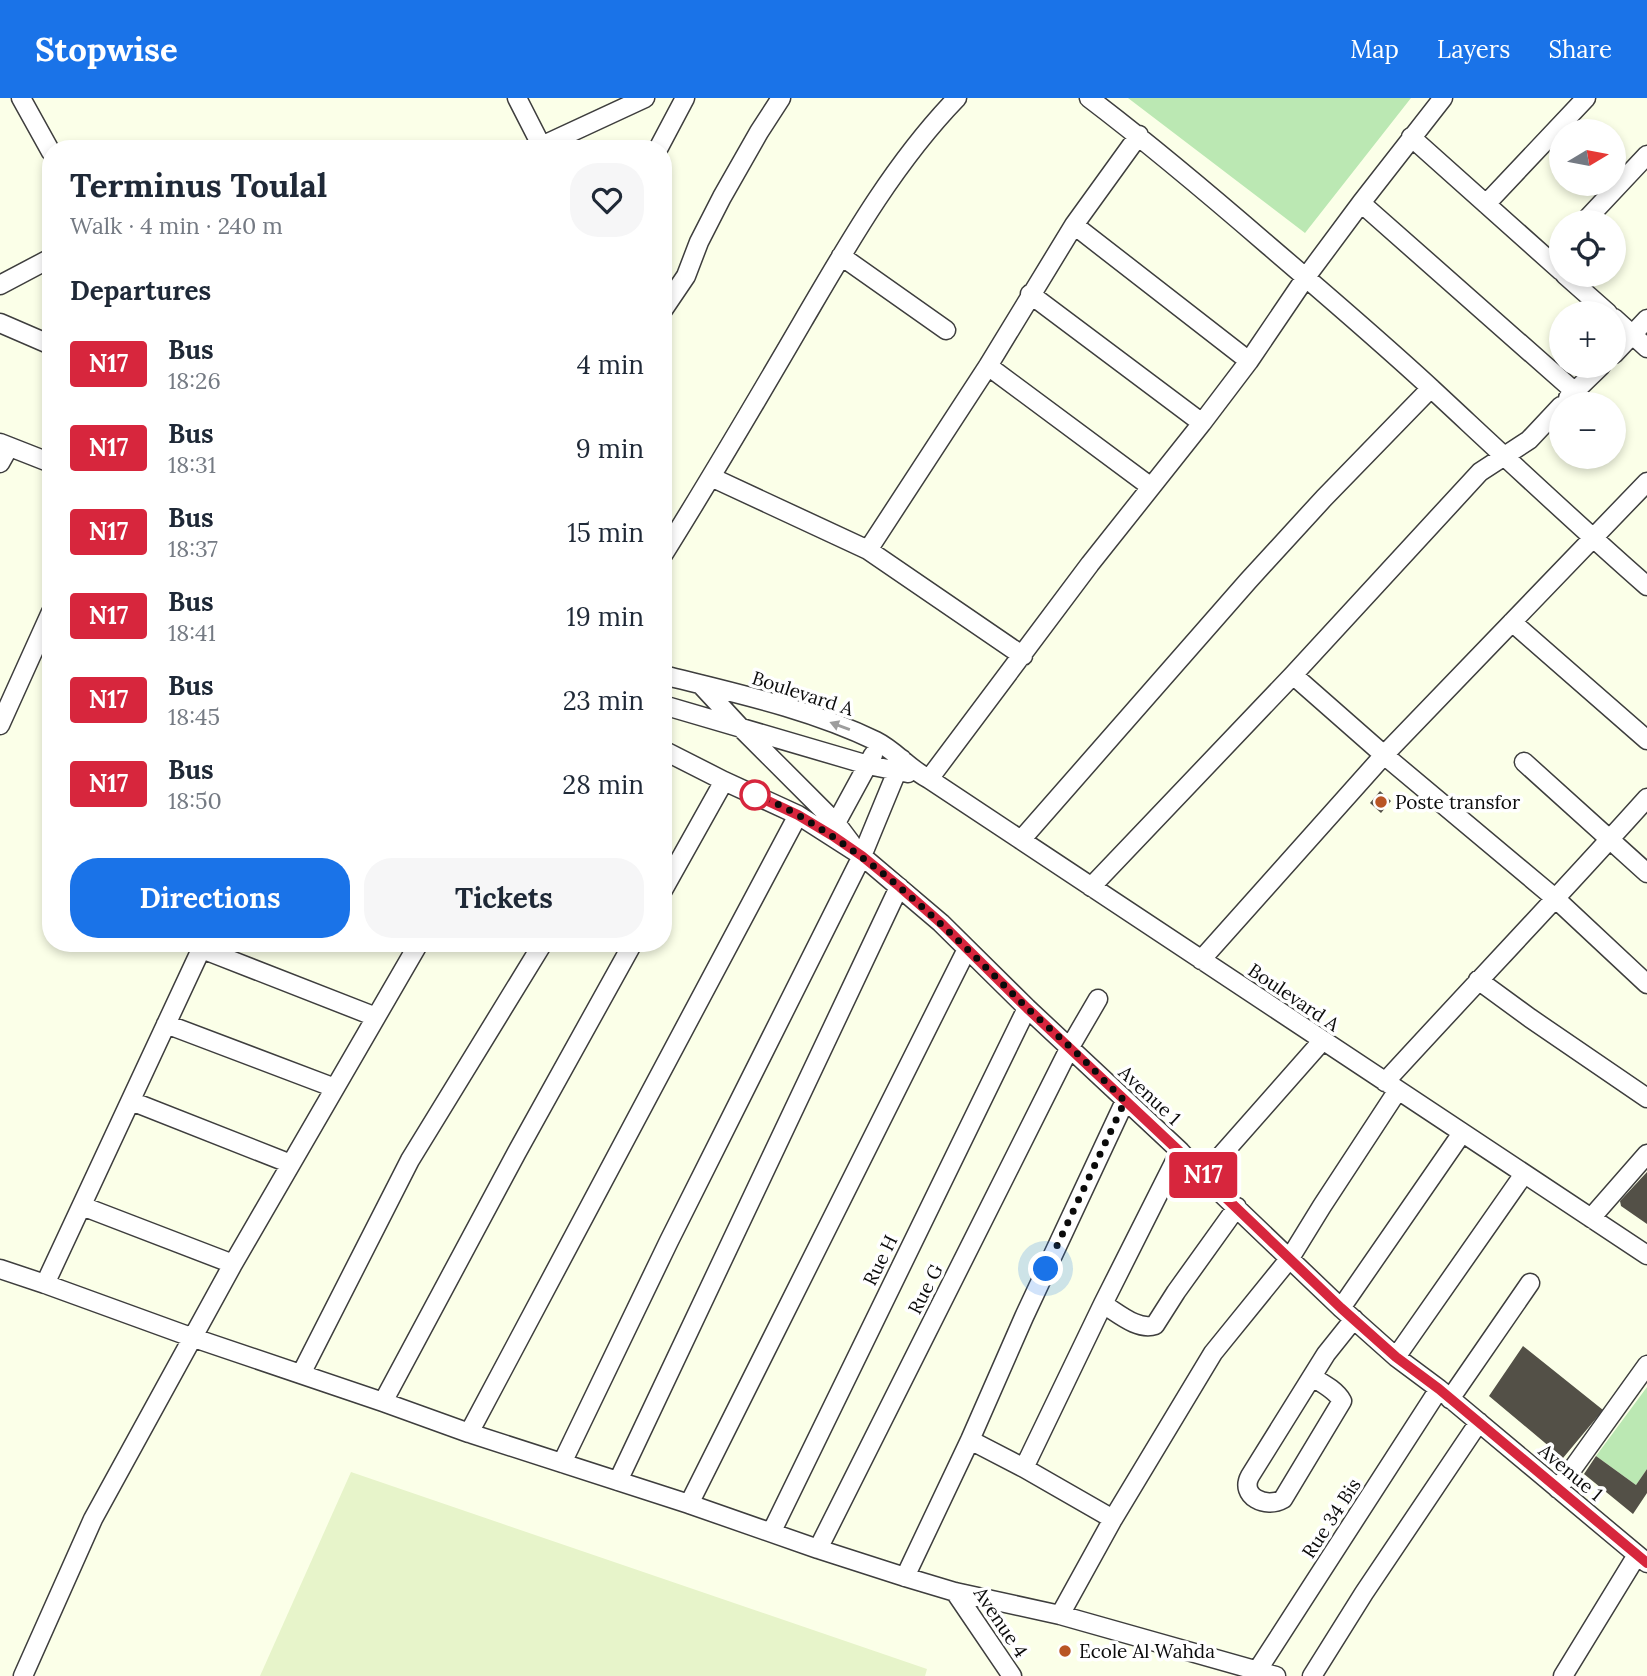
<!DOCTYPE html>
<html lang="en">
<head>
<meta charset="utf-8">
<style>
  :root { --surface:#fff; --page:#f6f6f7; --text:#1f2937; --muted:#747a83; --accent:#1a73e8 }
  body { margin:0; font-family:Lora,serif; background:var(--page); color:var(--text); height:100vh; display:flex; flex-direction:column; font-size:26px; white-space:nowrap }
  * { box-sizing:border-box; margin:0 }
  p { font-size:23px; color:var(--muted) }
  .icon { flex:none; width:38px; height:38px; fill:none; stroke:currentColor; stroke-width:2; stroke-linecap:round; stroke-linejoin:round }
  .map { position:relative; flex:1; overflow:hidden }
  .details { position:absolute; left:42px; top:42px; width:630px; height:812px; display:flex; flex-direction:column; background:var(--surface); border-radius:28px; box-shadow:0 4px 10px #0003 }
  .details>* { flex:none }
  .badge { padding:0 14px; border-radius:5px; font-size:24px; line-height:46px }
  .needle { width:46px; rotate:80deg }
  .tools { position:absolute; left:1549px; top:21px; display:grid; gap:14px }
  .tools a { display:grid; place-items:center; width:77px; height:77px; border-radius:50%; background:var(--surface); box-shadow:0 4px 10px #0003; font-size:35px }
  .you { position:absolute; width:35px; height:35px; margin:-18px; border:5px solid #fff; border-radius:50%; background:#1a73e8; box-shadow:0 0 0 10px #1a73e833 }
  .map>.badge { position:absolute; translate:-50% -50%; box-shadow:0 0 0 4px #fff }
  h2 { padding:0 28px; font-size:26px; line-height:63px }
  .round { display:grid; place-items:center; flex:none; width:74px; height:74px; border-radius:28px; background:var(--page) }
  .headline { display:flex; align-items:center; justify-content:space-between; height:119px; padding:0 28px }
  h1 { font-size:33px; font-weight:700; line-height:52px }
  .primary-button { display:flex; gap:14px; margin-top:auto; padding:14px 28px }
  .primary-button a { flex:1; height:80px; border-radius:28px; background:var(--accent); color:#fff; font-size:28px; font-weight:700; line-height:80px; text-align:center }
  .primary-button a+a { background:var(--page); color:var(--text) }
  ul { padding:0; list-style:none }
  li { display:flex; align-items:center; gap:21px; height:84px; padding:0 28px }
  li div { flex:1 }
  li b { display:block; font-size:26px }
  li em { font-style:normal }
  li .badge { min-width:77px; font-weight:700; text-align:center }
  header { display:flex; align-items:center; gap:42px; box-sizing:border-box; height:98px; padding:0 35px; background:var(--accent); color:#fff }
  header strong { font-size:33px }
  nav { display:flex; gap:38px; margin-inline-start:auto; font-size:24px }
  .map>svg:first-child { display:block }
  .farmland { fill:#e7f4ca }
  .green { fill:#bbe8b3 }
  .building { fill:#535047 }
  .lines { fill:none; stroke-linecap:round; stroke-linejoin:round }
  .street-casing { stroke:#3e3e3e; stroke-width:21 }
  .street { stroke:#fff; stroke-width:18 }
  .oneway { fill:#9d9d9d }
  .line-casing { stroke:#fff; stroke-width:16 }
  .line { stroke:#d7263d; stroke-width:10 }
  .walk { stroke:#0b0b0b; stroke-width:7; stroke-dasharray:0 12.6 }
  .stop-dot { fill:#fff; stroke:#d7263d; stroke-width:3.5 }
  .poi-dot { fill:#b95525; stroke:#fff; stroke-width:2.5 }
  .labels { text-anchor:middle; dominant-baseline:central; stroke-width:7; stroke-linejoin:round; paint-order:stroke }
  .street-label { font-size:19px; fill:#0b0b0b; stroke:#fff }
  .poi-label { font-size:19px; fill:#0b0b0b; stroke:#fff; text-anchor:start }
</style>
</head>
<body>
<header>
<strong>Stopwise</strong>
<nav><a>Map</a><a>Layers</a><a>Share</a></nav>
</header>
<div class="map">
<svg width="1647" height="1578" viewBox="0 0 1647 1578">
  <rect width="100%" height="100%" fill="#fbffe8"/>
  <path class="farmland" d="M 351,1374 L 927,1571 L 925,1578 L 260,1578 Z"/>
  <path class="green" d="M 1128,0 L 1411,0 L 1305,135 Z
    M 1647,1289 L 1647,1371 L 1636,1387 L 1596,1358 Z"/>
  <path class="building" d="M 1380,693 L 1391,703 L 1381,715 L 1370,705 Z
    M 1647,1074 L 1647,1126 L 1621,1108 L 1620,1103 Z
    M 1523,1248 L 1603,1312 L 1563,1360 L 1489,1298 Z
    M 1596,1358 L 1636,1387 L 1647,1371 L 1647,1395 L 1633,1416 L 1584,1376 Z"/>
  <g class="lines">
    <g class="street-casing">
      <path id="street" d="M 21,0 L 51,54
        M 517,0 L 541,47
        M 1089,0 C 1151,47 1210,97 1269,148 C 1324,195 1379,242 1432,291 C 1503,357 1574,424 1647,488
        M 1411,39 L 1561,173
        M 535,51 L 645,0
        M 658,51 L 685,0
        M 1361,105 L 1574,293
        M 1486,106 L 1586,0
        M 1584,124 L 1647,57
        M 1074,127 L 1249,263
        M 841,158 L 946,232
        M 1565,177 L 1608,215
        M 0,187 L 51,160
        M 1030,196 L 1202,325
        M 663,212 L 686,178 L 699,144 L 722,99 L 759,34 L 781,0
        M 1614,220 L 1647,250
        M 0,225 L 51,247
        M 1614,256 L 1647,221
        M 988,268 L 1151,389
        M 1568,300 L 1601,268
        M 0,345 L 51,365
        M 0,365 L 9,349
        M 711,379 L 868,452 L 1023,558
        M 868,452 L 988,268 L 1074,127 L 1139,37
        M 663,457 C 711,380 757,302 803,223 C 848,146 894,65 957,0
        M 1512,524 L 1647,642
        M 663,577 C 735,595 810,611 876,643 C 896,653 909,671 929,681 L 1647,1157
        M 1293,577 L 1384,657 L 1556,801 L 1647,886
        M 702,588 L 740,629 L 836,725 L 851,745
        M 663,607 L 868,667 L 908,675
        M 0,627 L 51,514
        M 663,652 L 724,683 L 798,717 L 862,758 L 941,825 L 1027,910 L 1180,1053 L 1203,1078 L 1341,1210 L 1396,1259 L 1439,1291 L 1647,1465
        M 1524,664 L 1647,775
        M 929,681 L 1090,466 L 1202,325 L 1249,263 L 1306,179 L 1361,105 L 1443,0
        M 834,735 L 836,725 L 873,657
        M 1021,742 L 1248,483 L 1324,400 L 1431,290
        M 1091,789 L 1293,577 L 1480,374 L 1529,342 L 1561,308
        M 663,792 L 724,683
        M 202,851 L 376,919
        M 1201,862 L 1384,657 L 1647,384
        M 1478,882 L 1530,920 L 1647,1000
        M 166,926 L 335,990
        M 1385,984 C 1472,889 1561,796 1647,700
        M 131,1003 L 291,1066
        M 1203,1078 L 1323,942
        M 82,1108 L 233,1166
        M 1591,1120 L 1647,1056
        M 0,1171 L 45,1186 L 191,1239 L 383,1304 L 469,1335 L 689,1406 L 818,1451 L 905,1479 L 955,1494 L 1060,1517 L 1276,1578
        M 45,1186 L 204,845
        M 1103,1206 C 1118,1215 1138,1233 1155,1227 L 1176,1194 L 1237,1109
        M 1341,1210 L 1462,1035
        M 1396,1259 L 1524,1076
        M 301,1276 L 410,1062 L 543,845
        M 1312,1279 C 1322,1285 1336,1292 1342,1303 L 1283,1401 C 1266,1411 1239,1398 1250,1378 L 1326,1256 L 1354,1221
        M 1450,1301 L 1530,1185
        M 383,1304 L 517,1054 L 633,845
        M 469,1335 L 798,717
        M 970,1342 L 1024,1370 L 1113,1421
        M 562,1365 L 669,1143 L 862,758 L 902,661
        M 1024,1370 L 1103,1206 L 1180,1053
        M 618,1383 L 899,789
        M 1558,1391 L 1647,1267
        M 689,1406 L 967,851
        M 772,1433 L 1027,910
        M 818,1451 L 1070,949 L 1098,901
        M 905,1479 L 970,1342 L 1024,1219 L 1125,1003
        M 955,1494 L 1012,1578
        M 1060,1517 L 1113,1421 L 1213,1255 L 1290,1160 L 1322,1108 L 1398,992
        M 1257,1573 L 1439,1291
        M 23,1578 L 93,1421 L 233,1166 L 419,845
        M 1312,1578 L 1364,1495 L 1479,1324
        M 1563,1578 L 1637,1457"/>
    </g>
    <use href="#street" class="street"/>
  </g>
  <defs><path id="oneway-solid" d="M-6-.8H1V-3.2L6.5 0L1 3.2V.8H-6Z" transform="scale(1.75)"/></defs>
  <use class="oneway" href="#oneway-solid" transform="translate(840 628) rotate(-160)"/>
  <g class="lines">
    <g class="line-casing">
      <path id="line" d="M 755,697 L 798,717 L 833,738 L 862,758 L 900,789 L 941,825 L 1027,910 L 1180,1054 L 1203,1078 L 1341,1210 L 1396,1259 L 1439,1291 L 1647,1465"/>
    </g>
    <use href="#line" class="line"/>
    <path class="walk" d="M 755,697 C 776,704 797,716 816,728 C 894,776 957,841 1021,904 C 1036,919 1053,933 1068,947 C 1088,965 1106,985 1125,1003 L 1046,1171"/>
  </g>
  <circle class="stop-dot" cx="755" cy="697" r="14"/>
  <g class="poi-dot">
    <circle cx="1381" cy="704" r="7"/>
    <circle cx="1065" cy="1553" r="7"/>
  </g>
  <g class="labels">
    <g class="street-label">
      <text transform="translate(803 595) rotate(18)">Boulevard A</text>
      <text transform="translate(1294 899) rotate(34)">Boulevard A</text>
      <text transform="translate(1150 997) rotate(43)">Avenue 1</text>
      <text transform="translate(880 1162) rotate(-64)">Rue H</text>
      <text transform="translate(925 1191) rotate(-63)">Rue G</text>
      <text transform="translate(1571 1374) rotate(40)">Avenue 1</text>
      <text transform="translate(1331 1420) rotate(-57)">Rue 34 Bis</text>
      <text transform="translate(1001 1524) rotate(56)">Avenue 4</text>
    </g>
    <g class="poi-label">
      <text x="1395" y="704">Poste transfor</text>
      <text x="1079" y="1553">Ecole Al Wahda</text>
    </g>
  </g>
</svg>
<div class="tools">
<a><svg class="needle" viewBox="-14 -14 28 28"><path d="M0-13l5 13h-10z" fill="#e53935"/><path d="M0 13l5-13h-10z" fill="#747a83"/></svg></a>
<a><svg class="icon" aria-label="locate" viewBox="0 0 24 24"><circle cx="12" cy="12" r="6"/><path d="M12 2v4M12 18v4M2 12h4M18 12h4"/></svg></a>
<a>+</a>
<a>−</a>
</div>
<div class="you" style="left:1046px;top:1171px"></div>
<b class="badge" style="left:1203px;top:1077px;background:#d7263d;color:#fff">N17</b>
<section class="details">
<div class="headline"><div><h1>Terminus Toulal</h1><p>Walk · 4 min · 240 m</p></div><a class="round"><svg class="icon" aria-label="heart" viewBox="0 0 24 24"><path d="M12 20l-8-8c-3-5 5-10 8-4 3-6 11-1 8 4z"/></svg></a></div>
<h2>Departures</h2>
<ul>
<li><span class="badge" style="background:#d7263d;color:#fff">N17</span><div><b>Bus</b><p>18:26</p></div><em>4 min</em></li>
<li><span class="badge" style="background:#d7263d;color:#fff">N17</span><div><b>Bus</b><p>18:31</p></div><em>9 min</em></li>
<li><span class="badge" style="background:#d7263d;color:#fff">N17</span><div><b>Bus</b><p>18:37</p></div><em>15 min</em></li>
<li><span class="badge" style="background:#d7263d;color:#fff">N17</span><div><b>Bus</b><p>18:41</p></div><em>19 min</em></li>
<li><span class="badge" style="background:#d7263d;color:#fff">N17</span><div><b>Bus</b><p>18:45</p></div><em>23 min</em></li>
<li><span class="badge" style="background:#d7263d;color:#fff">N17</span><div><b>Bus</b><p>18:50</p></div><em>28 min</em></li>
</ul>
<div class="primary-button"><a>Directions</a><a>Tickets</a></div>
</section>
</div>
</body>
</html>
